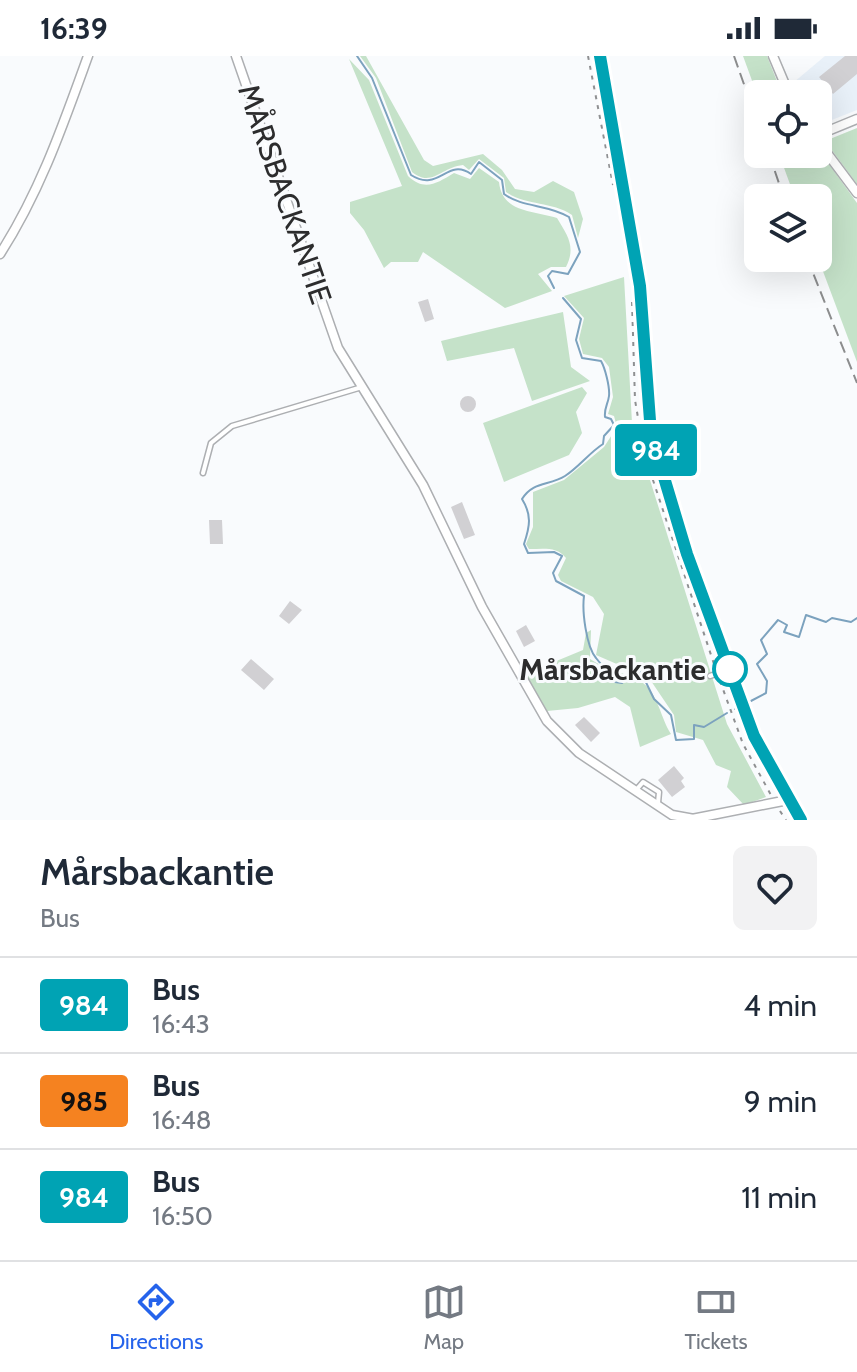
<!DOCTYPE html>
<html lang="en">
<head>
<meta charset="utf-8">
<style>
  :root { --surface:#fff; --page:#f2f2f3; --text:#1f2937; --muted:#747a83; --line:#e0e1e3; --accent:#2563eb }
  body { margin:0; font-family:Cabin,sans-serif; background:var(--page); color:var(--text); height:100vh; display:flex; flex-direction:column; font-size:30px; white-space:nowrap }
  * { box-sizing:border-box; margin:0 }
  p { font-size:26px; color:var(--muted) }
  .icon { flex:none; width:44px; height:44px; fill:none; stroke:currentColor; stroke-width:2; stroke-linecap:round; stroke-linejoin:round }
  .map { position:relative; height:764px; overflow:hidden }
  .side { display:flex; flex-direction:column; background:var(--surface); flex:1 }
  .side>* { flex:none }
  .badge { padding:0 16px; border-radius:6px; font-size:28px; line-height:52px }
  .fabs { position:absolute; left:744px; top:24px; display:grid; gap:16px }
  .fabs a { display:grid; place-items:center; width:88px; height:88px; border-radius:12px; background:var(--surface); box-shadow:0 8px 32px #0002; font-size:40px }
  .map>.badge { position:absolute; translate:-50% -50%; box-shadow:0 0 0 4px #fff }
  .round { display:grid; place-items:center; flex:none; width:84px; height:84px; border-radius:12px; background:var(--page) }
  .headline { display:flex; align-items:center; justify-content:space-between; height:136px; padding:0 40px }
  h1 { font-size:38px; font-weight:600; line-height:60px }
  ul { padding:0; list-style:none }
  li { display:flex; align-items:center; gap:24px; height:96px; padding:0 40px; border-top:2px solid var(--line) }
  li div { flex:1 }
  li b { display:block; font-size:30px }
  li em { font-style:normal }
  li .badge { min-width:88px; font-weight:700; text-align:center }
  .status { display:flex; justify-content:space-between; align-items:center; height:56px; padding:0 40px; background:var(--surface); direction:ltr }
  .status svg { height:22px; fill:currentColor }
  .tab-bar { display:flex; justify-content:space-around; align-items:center; height:112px; border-top:2px solid var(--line); background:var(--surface); font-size:22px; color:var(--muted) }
  .tab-bar a { display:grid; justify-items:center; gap:4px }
  .tab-bar .active { color:var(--accent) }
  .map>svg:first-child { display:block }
  .built { fill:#e9f1f9 }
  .green { fill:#c5e2c9 }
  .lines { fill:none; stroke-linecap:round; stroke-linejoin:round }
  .stream { stroke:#7ca2be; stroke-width:2 }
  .building { fill:#d1d0d3 }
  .service-casing { stroke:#adafb2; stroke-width:7 }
  .minor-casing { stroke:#adafb2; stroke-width:11 }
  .tertiary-casing { stroke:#adafb2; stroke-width:13 }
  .path { stroke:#8f9092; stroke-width:2; stroke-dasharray:4 6; stroke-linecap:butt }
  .service { stroke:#fff; stroke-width:4 }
  .minor { stroke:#fff; stroke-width:8 }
  .tertiary { stroke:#fff; stroke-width:10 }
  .rail { stroke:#8c8d8e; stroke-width:2; stroke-dasharray:12 6; stroke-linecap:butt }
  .line-casing { stroke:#fff; stroke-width:18 }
  .line { stroke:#00a3b4; stroke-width:12 }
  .stop-dot { fill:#fff; stroke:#00a3b4; stroke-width:4 }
  .labels { text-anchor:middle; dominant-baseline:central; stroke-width:6; stroke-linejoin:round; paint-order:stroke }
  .street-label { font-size:30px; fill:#2c2c2d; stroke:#f9fbfd }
  .stop-label { font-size:30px; font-weight:bold; fill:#2c2c2d; stroke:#f9fbfd; text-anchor:end }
</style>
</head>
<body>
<div class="status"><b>16:39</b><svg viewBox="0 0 49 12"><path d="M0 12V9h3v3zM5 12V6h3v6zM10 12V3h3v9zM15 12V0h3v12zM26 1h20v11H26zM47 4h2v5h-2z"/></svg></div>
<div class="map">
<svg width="857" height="764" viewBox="0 0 857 764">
  <rect width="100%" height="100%" fill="#f9fbfd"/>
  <path class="built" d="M 825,0 L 857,0 L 857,54 L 819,69 L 818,38 L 800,38 L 793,27 Z"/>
  <path class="green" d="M 360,0 L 366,0 L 424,104 L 433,110 L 483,98 L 502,114 L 515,133 L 534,136 L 553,125 L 574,136 L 583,163 L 578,182 L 572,159 C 551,145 526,150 506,136 L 504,122 L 479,103 L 469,114 L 463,109 C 441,111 432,132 412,116 L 376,22 Z
    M 743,0 L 767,0 L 782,38 L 758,38 L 758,41 Z
    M 349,3 L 369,24 L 408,120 C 425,136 437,127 454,117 L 470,123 L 479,112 L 499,126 C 502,157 533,154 557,162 C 568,180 576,191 566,211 L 551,211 L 538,218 L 552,235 L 505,252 L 423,196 L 418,206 L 391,206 L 384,212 L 364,174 L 350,157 L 350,146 L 402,130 Z
    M 857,72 L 857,128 L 825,85 Z
    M 818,93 L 857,147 L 857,306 L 818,202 L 818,142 L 795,142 L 779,98 L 818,98 Z
    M 624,221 L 632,367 L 727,668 L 766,741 L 744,749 L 727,731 L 731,715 L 716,709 L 703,684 L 676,676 L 674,659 L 649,622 L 596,599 L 604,558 L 593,541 L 561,525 L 558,519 L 566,502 C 557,490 543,493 529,493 L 526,488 L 533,471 L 533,436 L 564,424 L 604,391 L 617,371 L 614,360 L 608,358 L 613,341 L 609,311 L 602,302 L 583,298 L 579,283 L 584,262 L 564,240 Z
    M 563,256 L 571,311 L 590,325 L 532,345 L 514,292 L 447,305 L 441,285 Z
    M 582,331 L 587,337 L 576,356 L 582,377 L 569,399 L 504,426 L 483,367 Z
    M 591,574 L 590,603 C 606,614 628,617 643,627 C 658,638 661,663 671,678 L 640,691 L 630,651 L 615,641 L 578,652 L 547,655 L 525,618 L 583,594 L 586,577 Z"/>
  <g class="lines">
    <path class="stream" d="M 357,0 L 372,22 L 411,119 C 439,137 447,101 471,118 L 479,106 L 502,124 L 504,138 C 523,152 548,148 569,161 L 580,196 L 568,218 L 552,215 L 548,220 L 554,232
      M 563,242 L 581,263 L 576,284 L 582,302 L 601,305 C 605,312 610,331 609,340 C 608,348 604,352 605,361 L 611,363 L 614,369 L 604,380 L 603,388 C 589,397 579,411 565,420 C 549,430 533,425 522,443 C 532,459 530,470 524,488 L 528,497 L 554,496 L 562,500 L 553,517 L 556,525 L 584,540 C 582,555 586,590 596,602 C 603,611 609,616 615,626 L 622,627 L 635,615 L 641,616 L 654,643 L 671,659 L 676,684 L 694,683 L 694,669 L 704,671 L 727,657
      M 749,646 L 766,637 L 767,625 L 757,608 L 767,598 L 761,584 L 778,564 L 787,569 L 784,576 L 799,581 L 806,559 L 826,566 L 832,562 L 851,566 L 857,562
      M 735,653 L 736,652"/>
  </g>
  <path class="building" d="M 845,0 L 857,0 L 857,18 L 833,38 L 819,21 Z
    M 428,243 L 434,263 L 425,266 L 418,246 Z
    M460 348a8 8 0 1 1 16 0a8 8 0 1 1-16 0Z
    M 462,446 L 475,479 L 464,483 L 451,451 Z
    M 209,464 L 222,464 L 223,488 L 210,488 Z
    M 290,545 L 302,554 L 289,568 L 279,560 Z
    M 526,569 L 535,585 L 524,591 L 516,575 Z
    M 251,603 L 274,623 L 264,634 L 241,614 Z
    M 584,661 L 600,677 L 591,686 L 575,669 Z
    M 674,710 L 684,722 L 681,725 L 685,731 L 672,741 L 658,724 Z"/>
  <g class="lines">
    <g class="service-casing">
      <path id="service" d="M 203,417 L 211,387 L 232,370 L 362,331
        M 710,620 L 727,614
        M 637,733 L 643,726 L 659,736 L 658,747"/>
    </g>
    <g class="minor-casing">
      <path id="minor" d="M 236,0 L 338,292 L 423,429 L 482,551 L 547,665 L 579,697 L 672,759 L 694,763
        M 773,0 L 789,38
        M 818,79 L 857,63
        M 818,85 L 857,137
        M 0,198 C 40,136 63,69 88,0
        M 692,763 L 788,744"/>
    </g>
    <g class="tertiary-casing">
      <path id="tertiary" d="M 600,0 L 640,230 L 651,378 L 687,498 L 754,680 L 801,764"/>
    </g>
    <path class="path" d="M 588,0 L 613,129
      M 632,246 L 635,344 L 644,397 L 715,611
      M 720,625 L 743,688 L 771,739
      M 780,755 L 786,764"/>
    <use href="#service" class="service"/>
    <use href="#minor" class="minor"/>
    <use href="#tertiary" class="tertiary"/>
    <path class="rail" d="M 734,0 L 758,68
      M 769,98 L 784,142
      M 807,202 L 857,327"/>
  </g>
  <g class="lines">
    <g class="line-casing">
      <path id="line" d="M 600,0 L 640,230 L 651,378 L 687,498 L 754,680 L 801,764"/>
    </g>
    <use href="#line" class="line"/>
  </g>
  <circle class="stop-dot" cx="730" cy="613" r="16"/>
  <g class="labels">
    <g class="street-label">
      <text transform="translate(285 138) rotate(71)">MÅRSBACKANTIE</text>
    </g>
    <g class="stop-label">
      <text x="706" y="613">Mårsbackantie</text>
    </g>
  </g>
</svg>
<div class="fabs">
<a><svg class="icon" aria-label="locate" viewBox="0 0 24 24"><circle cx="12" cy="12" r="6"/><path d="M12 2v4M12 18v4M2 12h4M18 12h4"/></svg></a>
<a><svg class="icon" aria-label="layers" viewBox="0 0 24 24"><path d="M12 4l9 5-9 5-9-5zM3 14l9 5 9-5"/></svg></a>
</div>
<b class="badge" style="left:656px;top:394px;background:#00a3b4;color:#fff">984</b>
</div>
<section class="side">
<div class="headline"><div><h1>Mårsbackantie</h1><p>Bus</p></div><a class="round"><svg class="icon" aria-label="heart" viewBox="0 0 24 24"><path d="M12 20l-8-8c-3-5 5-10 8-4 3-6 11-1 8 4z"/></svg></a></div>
<ul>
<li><span class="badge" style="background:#00a3b4;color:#fff">984</span><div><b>Bus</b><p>16:43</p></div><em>4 min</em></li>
<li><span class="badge" style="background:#f58220;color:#111">985</span><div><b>Bus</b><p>16:48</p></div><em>9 min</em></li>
<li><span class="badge" style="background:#00a3b4;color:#fff">984</span><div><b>Bus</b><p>16:50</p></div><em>11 min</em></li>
</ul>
</section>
<nav class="tab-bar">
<a class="active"><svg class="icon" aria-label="directions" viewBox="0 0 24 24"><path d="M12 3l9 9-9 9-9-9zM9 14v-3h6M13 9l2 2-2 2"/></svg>Directions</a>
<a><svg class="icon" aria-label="map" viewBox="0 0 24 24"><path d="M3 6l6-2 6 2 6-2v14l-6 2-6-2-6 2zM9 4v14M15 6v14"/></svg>Map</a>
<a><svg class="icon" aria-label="tickets" viewBox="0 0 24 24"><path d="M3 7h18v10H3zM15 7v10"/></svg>Tickets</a>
</nav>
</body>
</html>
